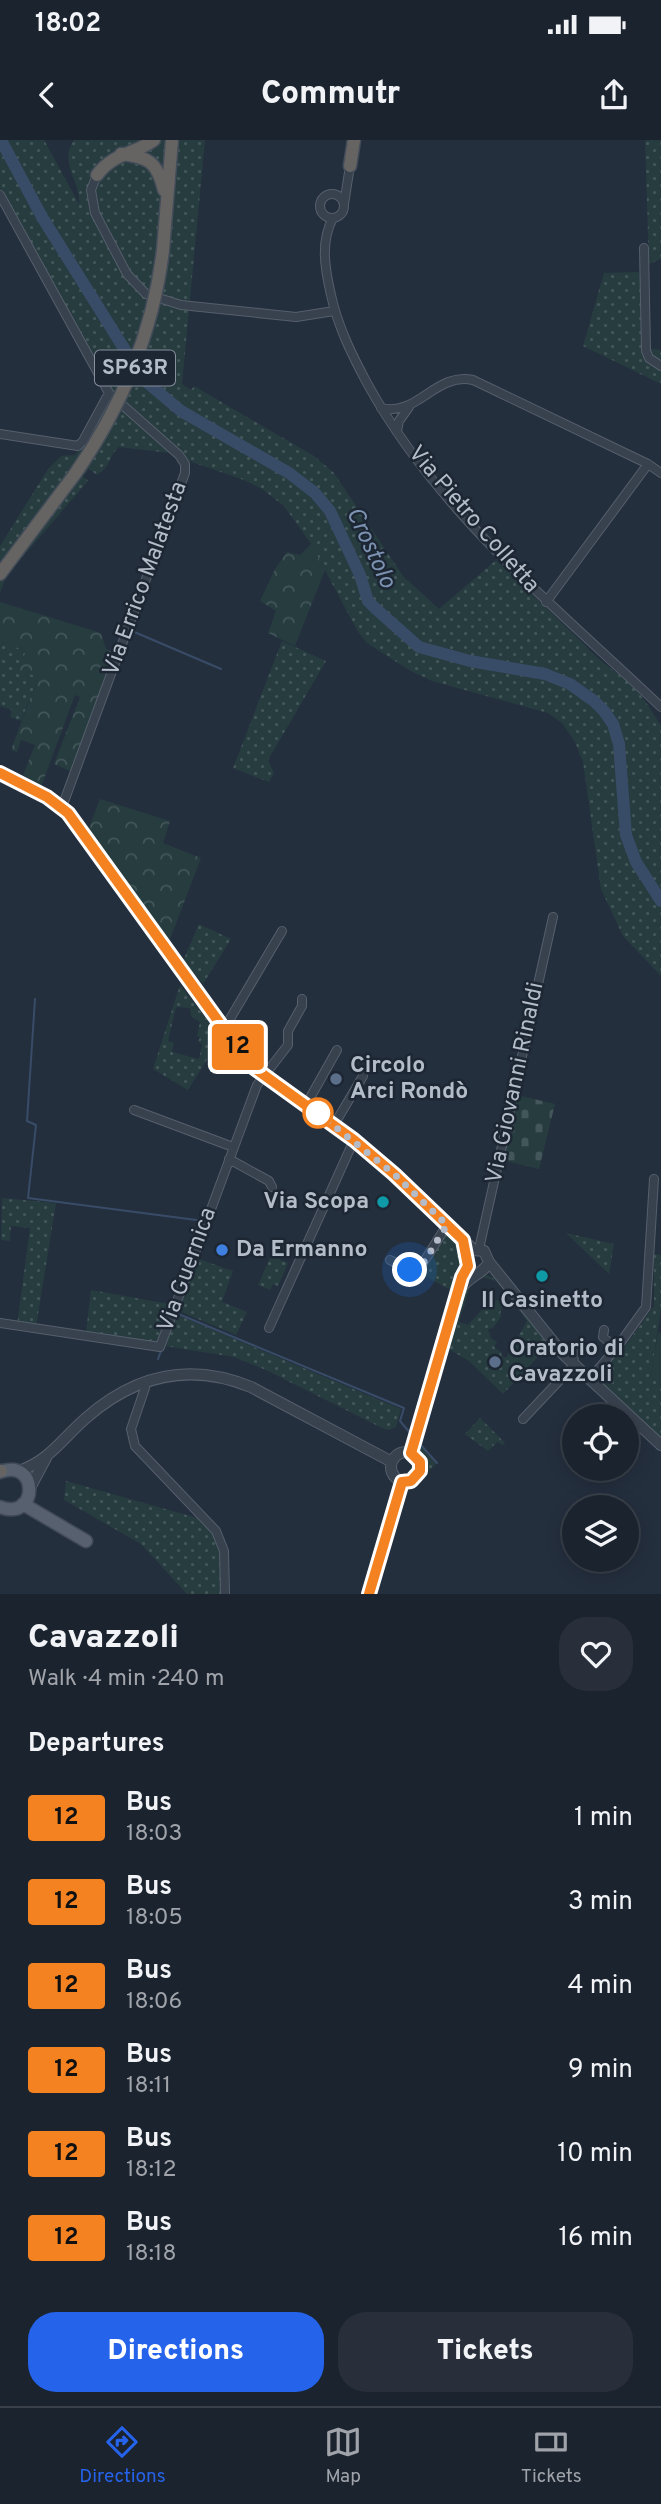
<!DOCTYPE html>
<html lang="en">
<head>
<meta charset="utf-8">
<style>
  :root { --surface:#1b232e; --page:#282f3a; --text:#f1f3f6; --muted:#a0a4aa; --line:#39404a; --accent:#2563eb }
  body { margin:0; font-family:Overpass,sans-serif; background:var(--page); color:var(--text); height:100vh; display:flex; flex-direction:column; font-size:26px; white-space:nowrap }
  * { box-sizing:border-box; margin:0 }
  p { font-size:23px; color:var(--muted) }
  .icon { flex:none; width:38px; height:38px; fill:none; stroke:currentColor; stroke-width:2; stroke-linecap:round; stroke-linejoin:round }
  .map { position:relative; height:1454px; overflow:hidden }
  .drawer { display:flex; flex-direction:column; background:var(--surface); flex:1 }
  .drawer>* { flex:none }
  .badge { padding:0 14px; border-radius:5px; font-size:24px; line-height:46px }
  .tools { position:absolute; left:562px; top:1264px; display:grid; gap:14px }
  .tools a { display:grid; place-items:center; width:77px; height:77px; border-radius:50%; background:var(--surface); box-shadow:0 4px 18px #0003,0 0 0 2px var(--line); font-size:35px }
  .you { position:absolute; width:35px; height:35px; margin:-18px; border:5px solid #fff; border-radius:50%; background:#1a73e8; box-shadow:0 0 0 10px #1a73e833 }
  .map>.badge { position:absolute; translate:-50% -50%; box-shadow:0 0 0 4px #fff }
  h2 { padding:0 28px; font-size:26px; line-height:63px }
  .round { display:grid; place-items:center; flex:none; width:74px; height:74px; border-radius:28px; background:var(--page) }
  .summary { display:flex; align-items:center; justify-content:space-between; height:119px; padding:0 28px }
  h1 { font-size:33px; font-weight:800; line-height:52px }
  .primary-button { display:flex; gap:14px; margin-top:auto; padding:14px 28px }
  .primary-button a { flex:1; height:80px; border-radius:28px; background:var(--accent); color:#fff; font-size:28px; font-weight:800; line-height:80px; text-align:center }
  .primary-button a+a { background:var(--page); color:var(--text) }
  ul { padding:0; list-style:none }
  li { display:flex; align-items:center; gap:21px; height:84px; padding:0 28px }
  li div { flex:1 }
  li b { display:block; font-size:26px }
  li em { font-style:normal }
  li .badge { min-width:77px; font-weight:700; text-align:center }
  .status { display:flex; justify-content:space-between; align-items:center; height:49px; padding:0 35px; background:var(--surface); direction:ltr }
  .status svg { height:19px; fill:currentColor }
  header { display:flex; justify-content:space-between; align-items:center; height:91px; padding:0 28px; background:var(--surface); font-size:32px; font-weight:800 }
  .tab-bar { display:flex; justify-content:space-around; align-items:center; height:98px; border-top:2px solid var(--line); background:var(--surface); font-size:19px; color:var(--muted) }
  .tab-bar a { display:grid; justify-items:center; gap:4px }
  .tab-bar .selected { color:var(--accent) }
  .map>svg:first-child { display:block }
  .grass { fill:url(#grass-dots); fill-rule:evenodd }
  .forest { fill:url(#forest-crowns) }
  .cemetery { fill:url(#cemetery-stones) }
  .park { fill:#263c3f }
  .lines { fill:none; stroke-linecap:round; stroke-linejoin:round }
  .stream { stroke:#394c67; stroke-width:2 }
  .river { stroke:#394c67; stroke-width:12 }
  .minor-casing { stroke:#565f6c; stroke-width:10 }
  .tertiary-casing { stroke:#565f6c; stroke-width:12 }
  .primary-casing { stroke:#414a57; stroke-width:15 }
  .trunk-casing { stroke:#434c59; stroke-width:15 }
  .minor { stroke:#38414e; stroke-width:8 }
  .tertiary { stroke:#38414e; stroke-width:10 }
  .primary { stroke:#56606e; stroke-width:12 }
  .trunk { stroke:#656462; stroke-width:12 }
  .trunk-bridge-casing { stroke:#434c59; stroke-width:15; stroke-linecap:butt }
  .trunk-bridge { stroke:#656462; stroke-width:12 }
  .line-casing { stroke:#fff; stroke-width:16 }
  .line { stroke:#f58220; stroke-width:10 }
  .walk { stroke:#b4bcc9; stroke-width:7; stroke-dasharray:0 12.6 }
  .service-dot { fill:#5c6f8a; stroke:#1d2633; stroke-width:2.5 }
  .stop-dot { fill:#fff; stroke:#f58220; stroke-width:3.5 }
  .culture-dot { fill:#0f9aa8; stroke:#1d2633; stroke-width:2.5 }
  .shop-dot { fill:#3f7fe0; stroke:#1d2633; stroke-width:2.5 }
  .labels { text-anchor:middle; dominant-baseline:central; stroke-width:5; stroke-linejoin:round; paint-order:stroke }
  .shield { fill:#1d2633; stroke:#878f9c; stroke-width:2 }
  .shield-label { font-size:21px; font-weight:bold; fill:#b4bcc9 }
  .street-label { font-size:23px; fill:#b4bcc9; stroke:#1d2633 }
  .poi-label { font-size:23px; font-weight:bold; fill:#b4bcc9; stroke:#1d2633; text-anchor:start }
  .water-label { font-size:24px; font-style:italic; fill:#7c92b1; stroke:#1d2633 }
</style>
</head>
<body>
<div class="status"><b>18:02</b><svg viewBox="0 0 49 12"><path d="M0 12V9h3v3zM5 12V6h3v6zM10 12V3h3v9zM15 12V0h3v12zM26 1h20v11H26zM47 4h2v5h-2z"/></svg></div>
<header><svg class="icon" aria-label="back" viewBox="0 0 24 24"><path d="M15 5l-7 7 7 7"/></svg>Commutr<svg class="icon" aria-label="share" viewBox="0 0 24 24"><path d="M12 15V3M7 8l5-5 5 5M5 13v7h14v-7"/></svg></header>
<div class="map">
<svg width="661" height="1454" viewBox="0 0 661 1454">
  <defs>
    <pattern id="grass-dots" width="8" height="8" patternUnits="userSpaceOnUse" patternTransform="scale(1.75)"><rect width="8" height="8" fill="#263c3f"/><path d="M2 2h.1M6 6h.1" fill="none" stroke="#435659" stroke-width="1.8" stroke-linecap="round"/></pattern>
    <pattern id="forest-crowns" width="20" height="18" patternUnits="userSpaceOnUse" patternTransform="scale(1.75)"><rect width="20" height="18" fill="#263c3f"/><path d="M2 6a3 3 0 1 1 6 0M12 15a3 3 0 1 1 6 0" fill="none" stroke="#435659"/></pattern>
    <pattern id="cemetery-stones" width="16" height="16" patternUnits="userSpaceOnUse" patternTransform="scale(1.75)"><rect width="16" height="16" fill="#263c3f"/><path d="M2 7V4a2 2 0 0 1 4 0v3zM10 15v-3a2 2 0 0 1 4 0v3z" fill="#435659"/></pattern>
  </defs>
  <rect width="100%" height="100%" fill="#242f3e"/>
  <path class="grass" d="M 0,0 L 44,0 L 79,64 C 81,41 58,23 74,0 L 205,0 L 182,244 L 191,250 L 194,246 L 314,316 L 334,333 L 403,436 L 439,469 L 496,420 L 584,504 C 599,523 623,534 639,553 C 647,563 654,575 661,586 L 661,836 L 623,796 L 601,749 L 583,622 L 575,602 L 562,583 L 548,573 L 432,541 L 409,530 L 367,503 L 358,492 L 311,404 L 284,366 L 262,349 L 244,340 L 189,321 L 111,254 L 0,53 Z
    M 645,0 L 661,0 L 661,119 L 649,124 Z
    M 639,132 L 645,208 L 661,210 L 661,244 L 583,206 L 604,133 Z
    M 109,261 L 111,262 C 81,321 40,372 0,424 L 0,406 L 48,329 L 61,316 L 75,315 Z
    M 123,270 L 170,309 L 170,313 L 119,307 C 108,316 112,326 97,335 L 89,329 L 83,336 L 88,341 L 6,436 L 0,453 L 0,442 L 78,339 Z
    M 0,501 L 26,511 L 38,537 L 21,581 L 10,577 L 12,570 L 0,566 Z
    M 282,501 L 326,521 L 268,620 L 274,633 L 269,642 L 233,628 Z
    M 199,784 L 231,799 L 203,844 L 183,821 Z
    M 180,845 L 221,897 L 188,950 L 153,929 ZM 176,867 L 190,868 L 191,876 L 200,882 L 197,896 L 200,897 L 198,902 L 202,904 L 199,919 L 172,912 L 174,903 L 168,901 Z
    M 2,1058 L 56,1063 L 36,1187 L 17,1185 L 30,1088 L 11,1086 L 10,1101 L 1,1100 Z
    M 566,1093 L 614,1104 L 609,1134 Z
    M 445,1094 L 449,1094 C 467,1112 459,1129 453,1151 L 422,1135 Z
    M 272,1113 L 281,1117 L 280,1120 L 288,1123 L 278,1146 L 273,1144 L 270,1150 L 258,1145 Z
    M 654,1114 L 661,1115 L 661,1169 L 651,1236 L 661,1245 L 661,1305 L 589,1240 L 618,1206 L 623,1209 L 654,1166 Z
    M 193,1117 L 233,1131 L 222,1162 L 247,1172 L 236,1195 L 174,1169 L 157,1203 L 86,1192 L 91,1150 L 175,1165 Z
    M 479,1134 C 497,1135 504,1148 515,1162 L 496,1141 L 481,1137 L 470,1146 L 459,1182 L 468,1185 L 491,1160 L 499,1160 L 503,1165 L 500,1174 L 502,1175 L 493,1188 L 488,1189 L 491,1198 L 497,1202 L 494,1207 L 502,1213 L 501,1215 L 506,1218 L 527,1181 L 518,1169 L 519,1167 L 549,1205 L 503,1254 L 469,1221 L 447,1208 C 454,1183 458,1151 479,1134 Z
    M 175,1174 L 401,1269 L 396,1287 L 389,1290 L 382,1288 L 266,1230 L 234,1217 L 165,1206 Z
    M 480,1278 L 505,1303 L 503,1305 L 497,1302 L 488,1311 L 465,1294 Z
    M 418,1302 L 437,1323 L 402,1357 Z
    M 66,1341 L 208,1381 L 221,1406 L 223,1454 L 187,1454 L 141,1404 L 64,1360 Z"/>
  <path class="forest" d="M 311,404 L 325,430 L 295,506 L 268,493 L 276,471 L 260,461 L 275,429 L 287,412 L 300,415 Z
    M 0,462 L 101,493 L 106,509 L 119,515 L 72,632 L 54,624 L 80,557 L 75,555 L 41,647 L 23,635 L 35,605 L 21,600 L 17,612 L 11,610 L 38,537 L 18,530 L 26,511 L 0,501 Z
    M 100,659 L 170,681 L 163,703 L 201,718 L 169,802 L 88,690 Z"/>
  <path class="cemetery" d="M 517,955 L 555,964 L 539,1029 L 502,1020 Z"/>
  <path class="park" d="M 658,1192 L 661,1193 L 661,1245 L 651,1236 Z
    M 536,1197 L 547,1207 L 520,1235 L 509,1225 Z"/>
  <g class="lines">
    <path class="stream" d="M 130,494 L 132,491 L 221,529
      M 35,859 L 27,981 L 36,985 L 28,1058 L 204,1081
      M 176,1173 L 404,1268 L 400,1281 L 411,1294
      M 158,1219 L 161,1211
      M 420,1304 L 437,1323"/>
    <path class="river" d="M 1,0 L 42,77 L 143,239 L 181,271 L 289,333 L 315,353 L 330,371 L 360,435 L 368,461 L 376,469 L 419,507 L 470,521 L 545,534 L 570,544 L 594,561 L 604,571 L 613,584 L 619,604 L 626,695 L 636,722 L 661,761"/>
    <g class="minor-casing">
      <path id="minor" d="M 97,35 L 91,50 L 95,73 L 127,134 L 146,154 L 181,165 L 296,177 L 334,171
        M320 66a12 12 0 1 1 24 0a12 12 0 1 1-24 0Z
        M 0,55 L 109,253 L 179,315 L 185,324 L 185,333 L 62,667
        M 344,64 L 350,26
        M 333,78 C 320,102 325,129 331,155 C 338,187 352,215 367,243 C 438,373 555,466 661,567
        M 644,108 L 646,211 L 649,218 L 661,226
        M 381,268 C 418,277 435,232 473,240 L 648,324 L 661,333
        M 397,291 L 399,281 L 409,267
        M 0,294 L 78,306 L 83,301 L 109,253
        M 546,462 L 648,324
        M 224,889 L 282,791
        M 306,965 L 337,910
        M 134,970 L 233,1007
        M 334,985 L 363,936
        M 229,1019 L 269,1041 L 272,1047
        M 479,1109 L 553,777
        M 390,1120 L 410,1130 L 418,1131 L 447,1085
        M 0,1183 L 160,1207 L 257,945 L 288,905 L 288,891 L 302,866 L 302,859
        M 269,1188 L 354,1000
        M 604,1190 L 603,1197 L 616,1208
        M 589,1240 L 618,1206 L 646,1167 L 654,1039
        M 145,1248 L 131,1289 L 135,1306 L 216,1391 L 224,1411 L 225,1454
        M 523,1279 L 574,1225 L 573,1207"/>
    </g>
    <g class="tertiary-casing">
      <path id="tertiary" d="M 0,633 L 47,657 L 68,673 L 250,925 L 354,1000 L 394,1034 L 474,1110 L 484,1111 L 489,1122 L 563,1214 L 661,1305
        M 463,1100 L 468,1126
        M 462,1147 C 470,1136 485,1132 489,1122
        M391 1327a15 15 0 1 1 30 0a15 15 0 1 1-30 0Z
        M 411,1313 L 462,1137 L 468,1126
        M 19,1331 C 50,1320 62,1299 86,1278 C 135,1235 190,1222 251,1247 L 392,1322
        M 30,1348 L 46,1318
        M 369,1454 L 402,1341"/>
    </g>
    <g class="primary-casing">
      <path id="primary" d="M 0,1332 C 39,1317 39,1382 0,1367
        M 23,1364 L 86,1401"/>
    </g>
    <g class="trunk-casing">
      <path id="trunk" d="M 121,14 C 149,17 157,22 164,50
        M 350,26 L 354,0
        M 97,35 C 114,12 134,15 154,0
        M 163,110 L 172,0
        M 0,434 L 75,334
        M 0,1331 L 1,1331"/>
    </g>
    <use href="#minor" class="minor"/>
    <use href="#tertiary" class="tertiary"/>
    <use href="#primary" class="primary"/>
    <use href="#trunk" class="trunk"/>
    <g class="trunk-bridge-casing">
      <path id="trunk-bridge" d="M 75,334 C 123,265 153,193 163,110"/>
    </g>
    <use href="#trunk-bridge" class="trunk-bridge"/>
  </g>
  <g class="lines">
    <g class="line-casing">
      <path id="line" d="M 0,633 L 47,657 L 68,673 L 250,925 L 354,1000 L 394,1034 L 463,1100 L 468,1126 L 462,1137 L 411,1313 L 420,1322 L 420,1331 L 411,1341 L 402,1342 L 369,1454"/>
    </g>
    <use href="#line" class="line"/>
    <path class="walk" d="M 318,973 L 394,1034 L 447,1085 L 419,1130 L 410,1130"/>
  </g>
  <g class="service-dot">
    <circle cx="336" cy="939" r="7"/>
    <circle cx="495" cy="1222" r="7"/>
  </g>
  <circle class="stop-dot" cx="318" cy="973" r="14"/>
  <g class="culture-dot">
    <circle cx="383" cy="1062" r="7"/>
    <circle cx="542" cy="1136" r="7"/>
  </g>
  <circle class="shop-dot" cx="222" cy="1110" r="7"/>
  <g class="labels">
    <rect class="shield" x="95" y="210.5" width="80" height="35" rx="5"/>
    <g class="shield-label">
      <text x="135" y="228">SP63R</text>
    </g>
    <g class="street-label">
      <text transform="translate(473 380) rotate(49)">Via Pietro Colletta</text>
      <text transform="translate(146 439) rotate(-70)">Via Errico Malatesta</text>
      <text transform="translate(516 943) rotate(-78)">Via Giovanni Rinaldi</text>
      <text transform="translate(188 1130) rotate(-70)">Via Guernica</text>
    </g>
    <g class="poi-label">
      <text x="350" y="926">Circolo<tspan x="350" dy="26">Arci Rondò</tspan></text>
      <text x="369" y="1062" text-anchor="end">Via Scopa</text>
      <text x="236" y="1110">Da Ermanno</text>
      <text x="542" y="1161" text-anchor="middle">Il Casinetto</text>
      <text x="509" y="1209">Oratorio di<tspan x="509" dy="26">Cavazzoli</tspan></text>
    </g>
    <g class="water-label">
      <text transform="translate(370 408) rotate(65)">Crostolo</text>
    </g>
  </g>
</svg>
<div class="tools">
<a><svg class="icon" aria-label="locate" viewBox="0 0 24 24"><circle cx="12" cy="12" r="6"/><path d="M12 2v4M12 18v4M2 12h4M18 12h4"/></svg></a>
<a><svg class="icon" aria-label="layers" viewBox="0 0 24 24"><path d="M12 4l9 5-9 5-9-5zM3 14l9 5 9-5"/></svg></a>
</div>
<div class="you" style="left:410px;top:1130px"></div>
<b class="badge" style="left:238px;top:907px;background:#f58220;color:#111">12</b>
</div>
<section class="drawer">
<div class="summary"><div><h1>Cavazzoli</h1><p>Walk · 4 min · 240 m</p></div><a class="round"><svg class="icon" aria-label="heart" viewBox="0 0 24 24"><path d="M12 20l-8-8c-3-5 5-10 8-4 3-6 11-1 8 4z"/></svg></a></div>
<h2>Departures</h2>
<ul>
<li><span class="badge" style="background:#f58220;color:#111">12</span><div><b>Bus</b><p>18:03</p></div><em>1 min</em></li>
<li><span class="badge" style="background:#f58220;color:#111">12</span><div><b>Bus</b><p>18:05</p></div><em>3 min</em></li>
<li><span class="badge" style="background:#f58220;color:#111">12</span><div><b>Bus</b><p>18:06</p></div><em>4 min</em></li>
<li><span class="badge" style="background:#f58220;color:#111">12</span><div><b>Bus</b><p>18:11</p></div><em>9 min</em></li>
<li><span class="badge" style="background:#f58220;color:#111">12</span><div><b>Bus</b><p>18:12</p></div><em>10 min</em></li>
<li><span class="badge" style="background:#f58220;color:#111">12</span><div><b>Bus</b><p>18:18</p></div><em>16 min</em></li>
</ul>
<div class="primary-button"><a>Directions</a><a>Tickets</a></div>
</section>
<nav class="tab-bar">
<a class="selected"><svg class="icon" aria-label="directions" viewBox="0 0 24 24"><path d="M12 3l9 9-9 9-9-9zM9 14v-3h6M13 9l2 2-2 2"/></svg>Directions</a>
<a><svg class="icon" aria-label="map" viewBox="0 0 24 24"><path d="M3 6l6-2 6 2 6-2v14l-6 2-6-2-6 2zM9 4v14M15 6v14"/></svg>Map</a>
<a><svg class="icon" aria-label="tickets" viewBox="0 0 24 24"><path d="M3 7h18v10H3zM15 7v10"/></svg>Tickets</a>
</nav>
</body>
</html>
